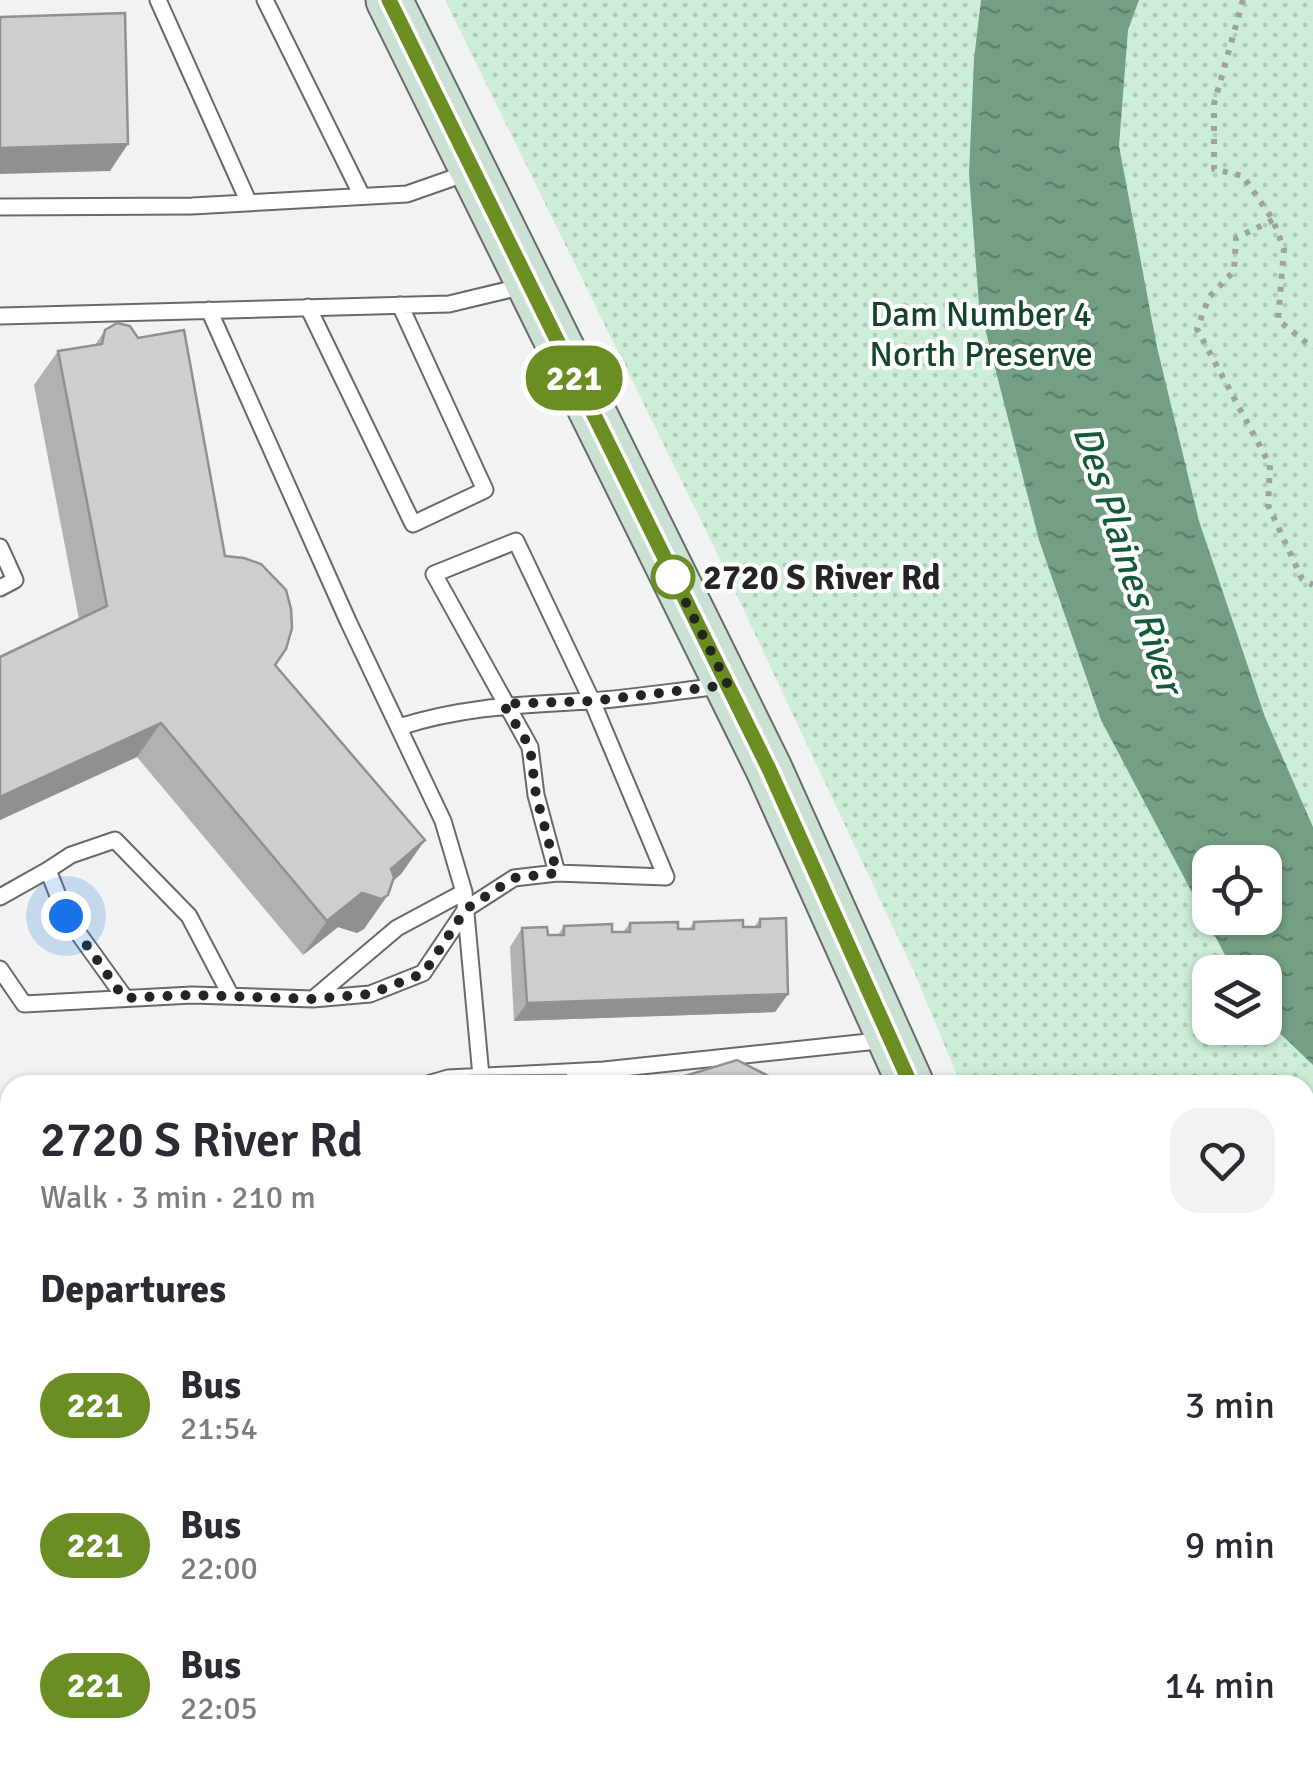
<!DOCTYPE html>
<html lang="en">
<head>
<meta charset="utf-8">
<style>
  :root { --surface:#fff; --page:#f2f2f3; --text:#2b2b33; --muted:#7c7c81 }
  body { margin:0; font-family:Signika,sans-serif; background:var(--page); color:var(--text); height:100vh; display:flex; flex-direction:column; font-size:38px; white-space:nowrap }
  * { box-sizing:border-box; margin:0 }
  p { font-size:32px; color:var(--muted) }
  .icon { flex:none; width:55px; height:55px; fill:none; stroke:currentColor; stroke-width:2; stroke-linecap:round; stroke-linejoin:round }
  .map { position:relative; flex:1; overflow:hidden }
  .panel { position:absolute; left:0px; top:1075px; width:1315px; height:700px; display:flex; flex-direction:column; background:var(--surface); border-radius:30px 30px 0 0; box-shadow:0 2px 8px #0004 }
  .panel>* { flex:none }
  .badge { padding:0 20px; border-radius:32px; font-size:35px; line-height:65px }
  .tools { position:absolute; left:1192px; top:845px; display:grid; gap:20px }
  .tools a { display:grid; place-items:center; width:90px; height:90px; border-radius:20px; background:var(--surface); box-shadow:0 2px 8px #0004; font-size:50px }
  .you { position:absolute; width:50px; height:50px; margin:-25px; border:8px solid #fff; border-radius:50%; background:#1a73e8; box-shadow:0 0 0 15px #1a73e833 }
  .map>.badge { position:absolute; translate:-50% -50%; box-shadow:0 0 0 5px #fff }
  h2 { padding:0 40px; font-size:38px; line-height:90px }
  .round { display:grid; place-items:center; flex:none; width:105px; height:105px; border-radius:30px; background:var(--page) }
  .headline { display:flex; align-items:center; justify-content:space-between; height:170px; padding:0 40px }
  h1 { font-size:48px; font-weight:600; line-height:75px }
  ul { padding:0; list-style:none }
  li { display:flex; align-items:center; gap:30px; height:140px; padding:0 40px }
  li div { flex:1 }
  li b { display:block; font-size:38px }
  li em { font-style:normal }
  li .badge { min-width:110px; font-weight:700; text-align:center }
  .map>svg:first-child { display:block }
  .park { fill:url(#park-dots); fill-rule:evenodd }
  .water { fill:url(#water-ripples); fill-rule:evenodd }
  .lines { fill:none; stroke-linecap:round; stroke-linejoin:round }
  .service-casing { stroke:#676a68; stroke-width:19 }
  .secondary-casing { stroke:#676a68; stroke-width:49 }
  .motorway-casing { stroke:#407154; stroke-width:59 }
  .path { stroke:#a0a2a1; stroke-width:6; stroke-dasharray:5 8; stroke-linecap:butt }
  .service { stroke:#fff; stroke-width:15 }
  .secondary { stroke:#cae1d4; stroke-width:45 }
  .motorway { stroke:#4f9b6f; stroke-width:55 }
  .wall { fill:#afb2b0 }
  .shaded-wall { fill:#8f9190 }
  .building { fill:#cccfcd; stroke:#8f9190; stroke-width:2.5 }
  .line-casing { stroke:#fff; stroke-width:22 }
  .line { stroke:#6b8e23; stroke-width:15 }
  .walk { stroke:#232423; stroke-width:10; stroke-dasharray:0 18 }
  .stop-dot { fill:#fff; stroke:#6b8e23; stroke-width:5 }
  .labels { text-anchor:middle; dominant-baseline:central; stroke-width:8; stroke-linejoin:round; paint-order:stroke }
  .park-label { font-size:35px; fill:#12452a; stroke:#fff }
  .stop-label { font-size:35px; font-weight:bold; fill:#232423; stroke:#fff; text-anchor:start }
  .water-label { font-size:38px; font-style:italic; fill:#135a36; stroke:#fff }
</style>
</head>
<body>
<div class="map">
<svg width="1313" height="1775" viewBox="0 0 1313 1775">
  <defs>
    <pattern id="park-dots" width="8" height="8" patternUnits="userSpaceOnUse" patternTransform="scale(2.5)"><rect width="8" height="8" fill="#ccedd7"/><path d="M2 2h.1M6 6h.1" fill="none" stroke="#afcbb8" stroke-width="1.8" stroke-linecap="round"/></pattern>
    <pattern id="water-ripples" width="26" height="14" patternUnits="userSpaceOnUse" patternTransform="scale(2.5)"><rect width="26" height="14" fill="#759f84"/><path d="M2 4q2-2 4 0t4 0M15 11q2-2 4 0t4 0" fill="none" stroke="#60816c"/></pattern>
  </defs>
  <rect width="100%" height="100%" fill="#f0f3f1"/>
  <path class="park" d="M 445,0 L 1313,0 L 1313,1775 L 1221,1775 L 1218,1765 L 1305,1765 L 1305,1085 L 961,1085 L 915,974 L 715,549 ZM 1210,862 L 1265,862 L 1265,918 L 1210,918 ZM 1210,972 L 1265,972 L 1265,1028 L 1210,1028 Z"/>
  <path class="water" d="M 981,0 L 1139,0 L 1128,30 L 1119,146 L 1157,347 L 1199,521 L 1265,717 L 1313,827 L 1313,1065 L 1265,1019 L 1265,972 L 1234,972 L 1101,720 L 1039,540 L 979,305 L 969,174 L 974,59 ZM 1210,862 L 1265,862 L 1265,918 L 1210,918 Z"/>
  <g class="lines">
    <g class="service-casing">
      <path id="service" d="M 158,0 L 249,203
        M 265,0 L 362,196
        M 0,207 L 192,206 L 407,194 L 467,173
        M 308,307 L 413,524 L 485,490 L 400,305
        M 209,310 L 348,621 L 443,821 L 464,892 L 481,1076
        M 0,316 L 449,304 L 524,286
        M 0,547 L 15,580 L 0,588
        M 399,727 C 464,706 522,705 590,701 C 634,698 677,691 721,686
        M 464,892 L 397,928 L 313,999 L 370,994 L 423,973 L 466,909 L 514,878 L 557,873 L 666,877 L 592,701 L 516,541 L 434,574 L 530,747 L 536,795 L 557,873
        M 0,897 L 48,870
        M 0,969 L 24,1004 L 192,995 L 313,999
        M 125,998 L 66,916 L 48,870 L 71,855 L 115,840 L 189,916 L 231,996
        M 424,1085 L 448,1078 L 604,1070 L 887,1040
        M 0,1177 L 10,1174
        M 354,1765 L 358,1775
        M 701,1765 L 704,1775
        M 791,1765 L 794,1775
        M 1042,1765 L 1045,1775"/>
    </g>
    <g class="secondary-casing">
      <path id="secondary" d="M 389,0 L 769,769 L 911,1085
        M 1168,1765 L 1171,1775"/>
    </g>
    <g class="motorway-casing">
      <path id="motorway" d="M 0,1261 L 10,1290
        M 0,1704 L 10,1735
        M 163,1765 L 166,1775"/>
    </g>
    <path class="path" d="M 1243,0 L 1214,104 L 1214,169 L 1243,176 L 1273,220 L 1284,249 L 1278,320 L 1313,348
      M 1273,220 L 1236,238 L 1234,271 L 1209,297 L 1197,329 L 1270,465 L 1268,505 L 1302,579 L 1313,585"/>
    <use href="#service" class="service"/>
    <use href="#secondary" class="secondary"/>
    <use href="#motorway" class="motorway"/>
  </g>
  <path class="wall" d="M 105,330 L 225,556 L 275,665 L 425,840 L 401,874 L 393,881 L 364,929 L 357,933 L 338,927 L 303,955 L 137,757 L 0,820 L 0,657 L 79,619 L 34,385 L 58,351 L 95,345 Z
    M 760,919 L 788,994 L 775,1012 L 514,1021 L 510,947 L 522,928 L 548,935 L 558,935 L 564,926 L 612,932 L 623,932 L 630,923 L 678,929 L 689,929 L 694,922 L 754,927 Z
    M 471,1076 L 569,1085 L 465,1085 Z
    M 445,1765 L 657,1765 L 660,1775 L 448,1775 Z
    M 850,1765 L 1030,1765 L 1034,1775 L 853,1775 Z"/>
  <path class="shaded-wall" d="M 128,144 L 110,171 L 0,174 L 0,148 Z
    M 161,723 L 137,757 L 0,820 L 0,797 Z
    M 425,840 L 401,874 L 374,897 L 388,895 L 364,929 L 357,933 L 338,927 L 303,955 L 327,921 Z
    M 788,994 L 775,1012 L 514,1021 L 527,1003 Z
    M 10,1618 L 10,1625 L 0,1628 L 0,1621 Z"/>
  <path class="building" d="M 125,13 L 128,144 L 0,148 L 0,17 Z
    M 117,323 L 130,326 L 138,338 L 184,330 L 225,556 L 244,558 L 261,564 L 286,590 L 291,609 L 292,628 L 286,649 L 275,665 L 425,840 L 391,869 L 394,877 L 388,895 L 381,899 L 362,893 L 327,921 L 161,723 L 0,797 L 0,657 L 107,606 L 58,351 L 102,344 L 105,330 Z
    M 786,918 L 788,994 L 527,1003 L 522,928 L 547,927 L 548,935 L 564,935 L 564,926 L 612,924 L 612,932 L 630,932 L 630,923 L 678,922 L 678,929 L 694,929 L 694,922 L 743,920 L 743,927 L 760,927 L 760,919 Z
    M 737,1060 L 786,1085 L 666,1085 L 668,1081 Z
    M 566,1075 L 569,1085 L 474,1085 L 471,1076 Z
    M 10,1543 L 10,1618 L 0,1621 L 0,1546 Z
    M 480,1765 L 657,1765 L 660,1775 L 483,1775 Z
    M 898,1765 L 1030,1765 L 1034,1775 L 901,1775 Z"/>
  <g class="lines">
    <g class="line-casing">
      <path id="line" d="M 389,0 L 769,769 L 911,1085"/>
    </g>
    <use href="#line" class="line"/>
    <path class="walk" d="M 66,916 L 124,998 L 192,995 L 313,999 L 370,994 L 424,973 L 466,909 L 514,878 L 557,873 L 536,795 L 530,747 L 503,704 L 592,701 L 728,685 L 673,577"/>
  </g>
  <circle class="stop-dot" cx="673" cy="577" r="20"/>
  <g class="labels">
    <g class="park-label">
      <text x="981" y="314">Dam Number 4<tspan x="981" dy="40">North Preserve</tspan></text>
    </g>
    <g class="stop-label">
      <text x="703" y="577">2720 S River Rd</text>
    </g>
    <g class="water-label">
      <text transform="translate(1128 559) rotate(72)">Des Plaines River</text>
    </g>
  </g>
</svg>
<div class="tools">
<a><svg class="icon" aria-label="locate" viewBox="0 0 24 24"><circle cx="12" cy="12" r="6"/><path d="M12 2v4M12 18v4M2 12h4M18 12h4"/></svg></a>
<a><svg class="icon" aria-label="layers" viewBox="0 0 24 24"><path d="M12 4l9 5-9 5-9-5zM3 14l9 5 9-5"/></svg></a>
</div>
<div class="you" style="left:66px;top:916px"></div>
<b class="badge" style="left:574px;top:378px;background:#6b8e23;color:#fff">221</b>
<section class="panel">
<div class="headline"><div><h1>2720 S River Rd</h1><p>Walk · 3 min · 210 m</p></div><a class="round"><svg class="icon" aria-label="heart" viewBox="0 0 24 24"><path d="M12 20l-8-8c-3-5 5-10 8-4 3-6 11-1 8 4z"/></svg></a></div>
<h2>Departures</h2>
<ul>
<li><span class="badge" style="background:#6b8e23;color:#fff">221</span><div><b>Bus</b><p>21:54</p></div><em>3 min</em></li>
<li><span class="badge" style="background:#6b8e23;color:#fff">221</span><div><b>Bus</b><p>22:00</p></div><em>9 min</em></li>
<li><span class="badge" style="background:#6b8e23;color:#fff">221</span><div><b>Bus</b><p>22:05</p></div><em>14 min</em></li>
</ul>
</section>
</div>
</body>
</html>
